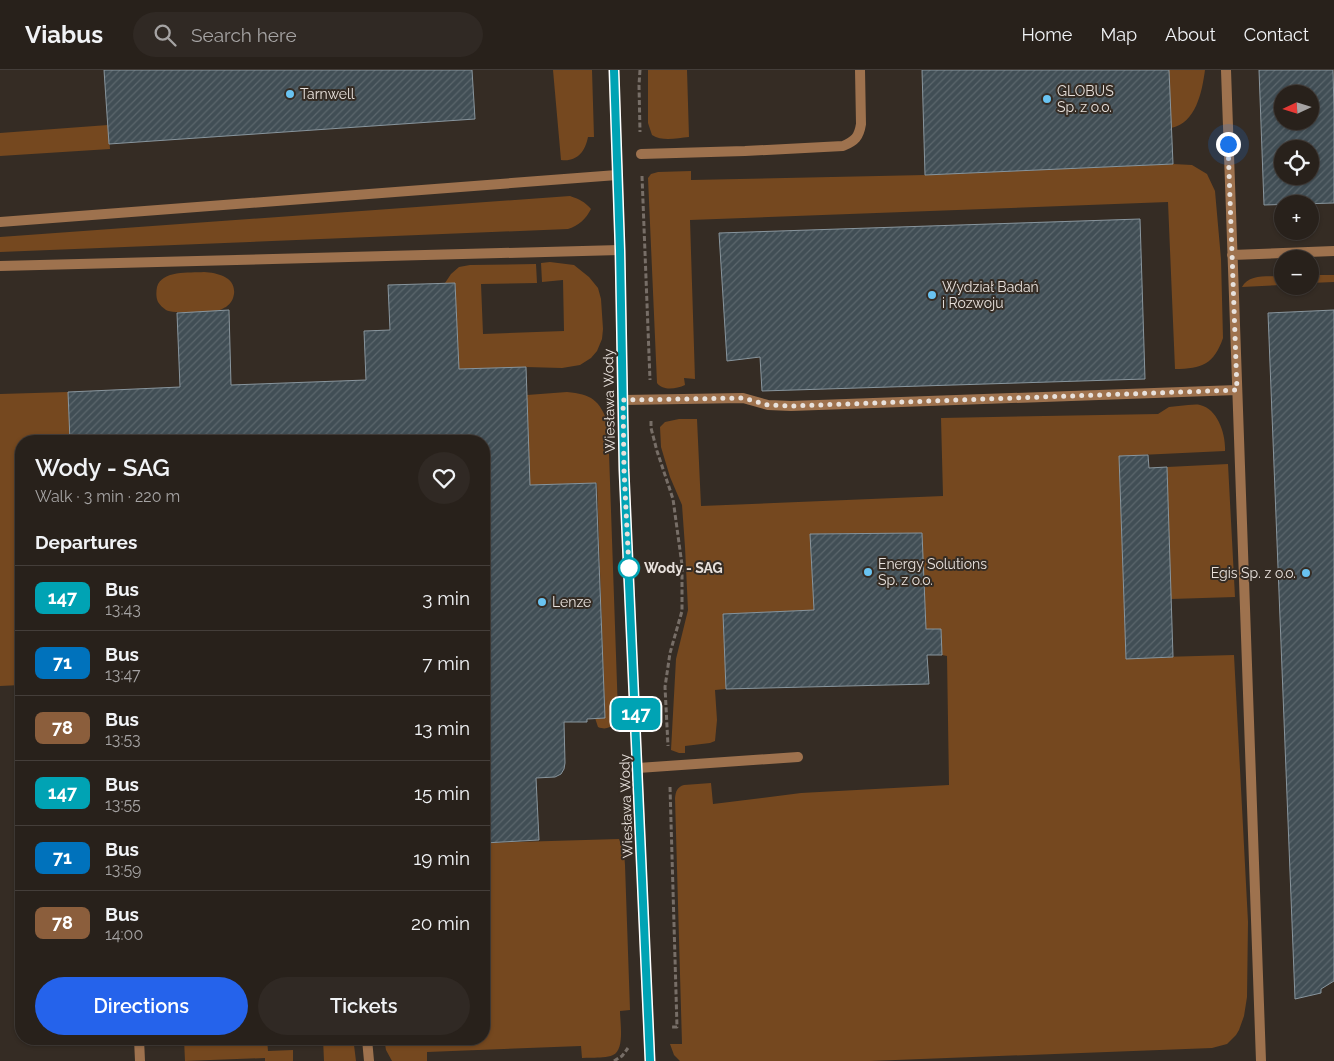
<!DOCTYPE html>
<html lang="en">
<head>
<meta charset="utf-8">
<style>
  :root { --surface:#28211b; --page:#302924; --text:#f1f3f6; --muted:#a5a3a3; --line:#443e3a; --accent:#2563eb }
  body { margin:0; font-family:Raleway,sans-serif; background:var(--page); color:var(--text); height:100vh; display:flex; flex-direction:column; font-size:19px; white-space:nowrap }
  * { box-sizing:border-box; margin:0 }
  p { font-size:16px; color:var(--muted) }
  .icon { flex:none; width:28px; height:28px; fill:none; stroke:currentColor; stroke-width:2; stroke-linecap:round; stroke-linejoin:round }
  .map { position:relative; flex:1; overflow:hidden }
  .details { position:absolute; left:15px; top:365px; width:475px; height:610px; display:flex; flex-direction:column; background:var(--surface); border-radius:20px; box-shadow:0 1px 4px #0004,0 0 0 1px var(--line) }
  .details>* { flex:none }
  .badge { padding:0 10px; border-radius:8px; font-size:18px; line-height:32px }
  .needle { width:32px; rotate:266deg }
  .buttons { position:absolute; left:1274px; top:15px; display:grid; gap:10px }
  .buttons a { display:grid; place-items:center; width:45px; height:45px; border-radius:50%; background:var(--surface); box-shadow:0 1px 4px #0004,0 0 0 1px var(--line); font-size:25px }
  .you { position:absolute; width:25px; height:25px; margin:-12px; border:4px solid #fff; border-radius:50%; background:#1a73e8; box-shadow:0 0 0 8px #1a73e833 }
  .map>.badge { position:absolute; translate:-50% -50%; box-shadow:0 0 0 2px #fff }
  h2 { padding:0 20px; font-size:19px; line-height:45px }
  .round { display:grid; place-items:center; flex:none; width:52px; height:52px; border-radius:26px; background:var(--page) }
  .overview { display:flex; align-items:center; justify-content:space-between; height:85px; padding:0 20px }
  h1 { font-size:24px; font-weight:600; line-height:38px }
  .cta { display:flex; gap:10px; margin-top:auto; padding:10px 20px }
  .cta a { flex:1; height:58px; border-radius:30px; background:var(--accent); color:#fff; font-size:20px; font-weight:600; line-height:58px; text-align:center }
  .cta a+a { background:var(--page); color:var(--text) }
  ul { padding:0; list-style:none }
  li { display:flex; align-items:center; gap:15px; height:65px; padding:0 20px; border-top:1px solid var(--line) }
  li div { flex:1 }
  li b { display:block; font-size:19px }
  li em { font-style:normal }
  li .badge { min-width:55px; font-weight:700; text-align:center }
  header { display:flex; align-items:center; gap:30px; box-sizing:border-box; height:70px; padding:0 25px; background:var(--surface); border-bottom:1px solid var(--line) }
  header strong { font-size:24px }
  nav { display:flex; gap:28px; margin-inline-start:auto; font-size:18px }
  .search { width:350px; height:45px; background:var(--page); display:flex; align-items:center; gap:12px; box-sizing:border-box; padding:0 18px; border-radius:28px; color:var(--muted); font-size:19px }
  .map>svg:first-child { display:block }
  .grass { fill:#75481f }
  .building { fill:url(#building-hatch); stroke:#88959d; fill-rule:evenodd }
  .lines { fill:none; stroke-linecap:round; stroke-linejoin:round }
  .path { stroke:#776e67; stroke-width:3; stroke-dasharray:5 2.5; stroke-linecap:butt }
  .lane { stroke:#9e724e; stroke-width:10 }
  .street { stroke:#9e724e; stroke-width:10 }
  .secondary { stroke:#de985b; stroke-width:10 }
  .line-casing { stroke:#fff; stroke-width:11 }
  .line { stroke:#00a3b4; stroke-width:8 }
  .walk { stroke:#e8e1dc; stroke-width:5; stroke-dasharray:0 9 }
  .poi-dot { fill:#69c3f1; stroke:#352c24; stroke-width:2 }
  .stop-dot { fill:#fff; stroke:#00a3b4; stroke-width:2.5 }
  .labels { text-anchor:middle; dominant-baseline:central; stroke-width:4; stroke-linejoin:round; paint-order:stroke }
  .poi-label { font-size:14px; fill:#e8e1dc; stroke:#352c24; text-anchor:start }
  .street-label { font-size:14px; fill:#e8e1dc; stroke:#352c24 }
  .stop-label { font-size:14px; font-weight:bold; fill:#e8e1dc; stroke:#352c24; text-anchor:start }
</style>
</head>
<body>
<header>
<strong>Viabus</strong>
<div class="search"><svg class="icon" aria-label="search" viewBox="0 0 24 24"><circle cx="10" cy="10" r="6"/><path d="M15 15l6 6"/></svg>Search here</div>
<nav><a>Home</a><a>Map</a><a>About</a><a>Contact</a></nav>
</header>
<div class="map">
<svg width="1334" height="991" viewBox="0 0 1334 991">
  <defs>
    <pattern id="building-hatch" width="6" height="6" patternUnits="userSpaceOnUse" patternTransform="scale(1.25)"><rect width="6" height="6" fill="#414e55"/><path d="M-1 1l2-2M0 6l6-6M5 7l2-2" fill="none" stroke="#5c676d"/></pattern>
  </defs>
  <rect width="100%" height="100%" fill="#352c24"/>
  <path class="grass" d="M 553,0 L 592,0 L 594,67 L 588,67 C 585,82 577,92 561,90 Z
    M 648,0 L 687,0 L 689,67 C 677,68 663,72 652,65 L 648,53 Z
    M 1169,0 L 1205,0 C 1202,22 1196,53 1171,58 Z
    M 108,55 L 110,79 L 0,86 L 0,63 Z
    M 1173,94 L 1192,95 L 1207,104 L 1215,121 L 1221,189 L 1223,268 C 1214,294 1202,299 1175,299 L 1168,132 L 690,150 L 695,309 L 684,308 L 685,315 C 676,319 663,321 657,313 L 648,108 L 651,104 L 658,102 L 691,101 L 691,110 L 925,105 Z
    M 570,126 C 579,129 585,132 591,139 C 586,149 578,156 568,159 L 0,182 L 0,167 Z
    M 550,192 L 574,195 L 589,207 L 598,218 L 601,229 L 603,259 L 602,269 L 597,281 L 591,288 L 580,295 L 562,298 L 526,297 L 459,299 L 455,213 L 445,213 L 451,204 L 459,197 L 470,195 L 536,194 L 537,213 L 481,214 L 483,264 L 564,261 L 563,210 L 542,212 L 541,193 Z
    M 204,202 C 218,203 236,207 234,224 C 233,230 231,233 226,237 C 225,237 221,240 220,240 C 211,243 174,244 166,240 C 163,238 160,235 158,232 C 156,227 156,223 157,217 C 162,200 189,203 204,202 Z
    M 1310,205 L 1334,205 L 1334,212 L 1310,213 Z
    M 1282,206 L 1282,215 L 1242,217 C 1249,203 1269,207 1282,206 Z
    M 68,322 L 70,371 L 21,371 L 21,615 L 0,616 L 0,324 Z
    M 567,322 C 591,324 600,330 608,354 L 618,643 C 615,653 610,662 598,657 L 595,648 L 605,648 L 597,413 L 530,415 L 527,325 Z
    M 1188,335 C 1192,335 1196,334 1200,335 C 1218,339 1226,365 1225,381 L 1119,386 L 1126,588 L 1234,585 L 1248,852 L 1247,927 L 1244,946 L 1239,960 L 1236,965 L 1227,974 L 1212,978 L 870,991 L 680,991 L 674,985 L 670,974 L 682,974 L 675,728 C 676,721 677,717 684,715 L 711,713 L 713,734 L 801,723 L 949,715 L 947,586 L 942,585 L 941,559 L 926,559 L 922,463 L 810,464 L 814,540 L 723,544 L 726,619 L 715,620 L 717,650 L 715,671 L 710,673 L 685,676 L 685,683 L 679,683 L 671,680 L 676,589 L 688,540 L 685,477 L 682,435 L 670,407 L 661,377 L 660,357 L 665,352 L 679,349 L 697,349 L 701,436 L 943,426 L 941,348 L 1158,344 L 1169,337 Z
    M 1228,394 L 1235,527 L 1171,529 L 1167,397 Z
    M 619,769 L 624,783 L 625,795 L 630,940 L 620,941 C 620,952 625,980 613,985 C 604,989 591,987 582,988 L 581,976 L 427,982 L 427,991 L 392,991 L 386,980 L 385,974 L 411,973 L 411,969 L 484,969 L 484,773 Z
    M 184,969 L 267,969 L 268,981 L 293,980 L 293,991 L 265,991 L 265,988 L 185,991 Z
    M 323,969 L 330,969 L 330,976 L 354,975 L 356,991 L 324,991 Z"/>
  <path class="building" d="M 104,0 L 472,0 L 475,49 L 109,74 Z
    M 922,0 L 1169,0 L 1173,94 L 925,105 Z
    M 1259,0 L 1333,0 L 1334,41 L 1334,133 L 1264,135 ZM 1282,24 L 1310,24 L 1310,51 L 1282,51 ZM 1282,79 L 1310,79 L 1310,106 L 1282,106 Z
    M 1140,149 L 1145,309 L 762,321 L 760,287 L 727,291 L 719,163 Z
    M 455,213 L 459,299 L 526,297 L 530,415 L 596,413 L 605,648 L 587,649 L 587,652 L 564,652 L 565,693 L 564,699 L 561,704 L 555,707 L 536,708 L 539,770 L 484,773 L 484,371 L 70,371 L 68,322 L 180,317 L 177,243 L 229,240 L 231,315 L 366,310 L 364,261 L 390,260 L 388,215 Z
    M 1334,240 L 1334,911 L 1321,919 L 1321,923 L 1295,929 L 1268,243 Z
    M 1148,385 L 1149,398 L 1167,397 L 1173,587 L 1126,589 L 1119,386 Z
    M 922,463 L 926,559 L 941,559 L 942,585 L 927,585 L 929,614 L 726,619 L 723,544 L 814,540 L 810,464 Z"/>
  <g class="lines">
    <path class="path" d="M 640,0 L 639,15 L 640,62
      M 642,106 L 650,310
      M 651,351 L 651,358 L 657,381 L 673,429 L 682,495 L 682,541 L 670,583 L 665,617 L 668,676
      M 670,717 L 677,957 L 671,957
      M 614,991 L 622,986 L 628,978"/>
    <path class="lane" d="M 1226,0 L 1261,991
      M 641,84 L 745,81 L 843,76 C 855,71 859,67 861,54 L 860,0
      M 0,152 L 617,105
      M 1232,185 L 1334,181
      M 0,196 L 620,180
      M 623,330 L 743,328 L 768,335 L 791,336 L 1237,320
      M 638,698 L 798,687"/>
    <path class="street" d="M 139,969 L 140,991
      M 367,969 L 369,991"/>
    <path class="secondary" d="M 614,0 L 620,180 L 624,400 L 650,991"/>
  </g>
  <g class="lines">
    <g class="line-casing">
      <path id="line" d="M 614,0 L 620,180 L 624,400 L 650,991"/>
    </g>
    <use href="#line" class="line"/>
    <path class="walk" d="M 629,498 L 629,499 L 624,400 L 623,330 L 743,328 L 768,335 L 791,336 L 1237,320 L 1228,74"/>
  </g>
  <g class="poi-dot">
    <circle cx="290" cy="24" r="5"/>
    <circle cx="1047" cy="29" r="5"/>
    <circle cx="932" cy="225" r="5"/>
    <circle cx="868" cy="502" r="5"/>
    <circle cx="1306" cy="503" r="5"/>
    <circle cx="542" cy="532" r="5"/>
  </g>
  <circle class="stop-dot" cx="629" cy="498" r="10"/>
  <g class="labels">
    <g class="poi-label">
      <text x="1057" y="21">GLOBUS<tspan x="1057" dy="16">Sp. z o.o.</tspan></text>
      <text x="300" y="24">Tarnwell</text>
      <text x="942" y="217">Wydział Badań<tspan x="942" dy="16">i Rozwoju</tspan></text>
      <text x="878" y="494">Energy Solutions<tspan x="878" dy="16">Sp. z o.o.</tspan></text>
      <text x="1296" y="503" text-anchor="end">Egis Sp. z o.o.</text>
      <text x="552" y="532">Lenze</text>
    </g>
    <g class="street-label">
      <text transform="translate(609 331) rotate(-91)">Wiesława Wody</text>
      <text transform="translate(626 736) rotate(-92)">Wiesława Wody</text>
    </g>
    <g class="stop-label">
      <text x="644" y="498">Wody - SAG</text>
    </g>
  </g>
</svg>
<div class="buttons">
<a><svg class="needle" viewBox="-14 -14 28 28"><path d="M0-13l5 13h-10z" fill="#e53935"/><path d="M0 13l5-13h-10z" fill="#a5a3a3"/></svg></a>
<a><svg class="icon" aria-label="locate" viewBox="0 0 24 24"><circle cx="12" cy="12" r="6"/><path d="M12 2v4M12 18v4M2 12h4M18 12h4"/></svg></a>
<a>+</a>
<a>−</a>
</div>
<div class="you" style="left:1228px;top:74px"></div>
<b class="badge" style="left:636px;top:644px;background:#00a3b4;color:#fff">147</b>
<section class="details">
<div class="overview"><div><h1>Wody - SAG</h1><p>Walk · 3 min · 220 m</p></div><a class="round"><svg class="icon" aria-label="heart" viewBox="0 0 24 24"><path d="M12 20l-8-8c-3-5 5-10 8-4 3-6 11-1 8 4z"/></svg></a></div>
<h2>Departures</h2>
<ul>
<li><span class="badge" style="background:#00a3b4;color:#fff">147</span><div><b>Bus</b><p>13:43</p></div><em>3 min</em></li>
<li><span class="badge" style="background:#0072bc;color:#fff">71</span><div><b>Bus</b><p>13:47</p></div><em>7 min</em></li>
<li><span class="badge" style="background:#8b5e3c;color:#fff">78</span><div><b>Bus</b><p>13:53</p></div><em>13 min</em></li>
<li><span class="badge" style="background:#00a3b4;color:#fff">147</span><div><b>Bus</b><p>13:55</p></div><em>15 min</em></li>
<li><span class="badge" style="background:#0072bc;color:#fff">71</span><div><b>Bus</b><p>13:59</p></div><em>19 min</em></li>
<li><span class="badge" style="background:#8b5e3c;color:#fff">78</span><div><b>Bus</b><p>14:00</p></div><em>20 min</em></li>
</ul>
<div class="cta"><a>Directions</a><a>Tickets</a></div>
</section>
</div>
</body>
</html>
